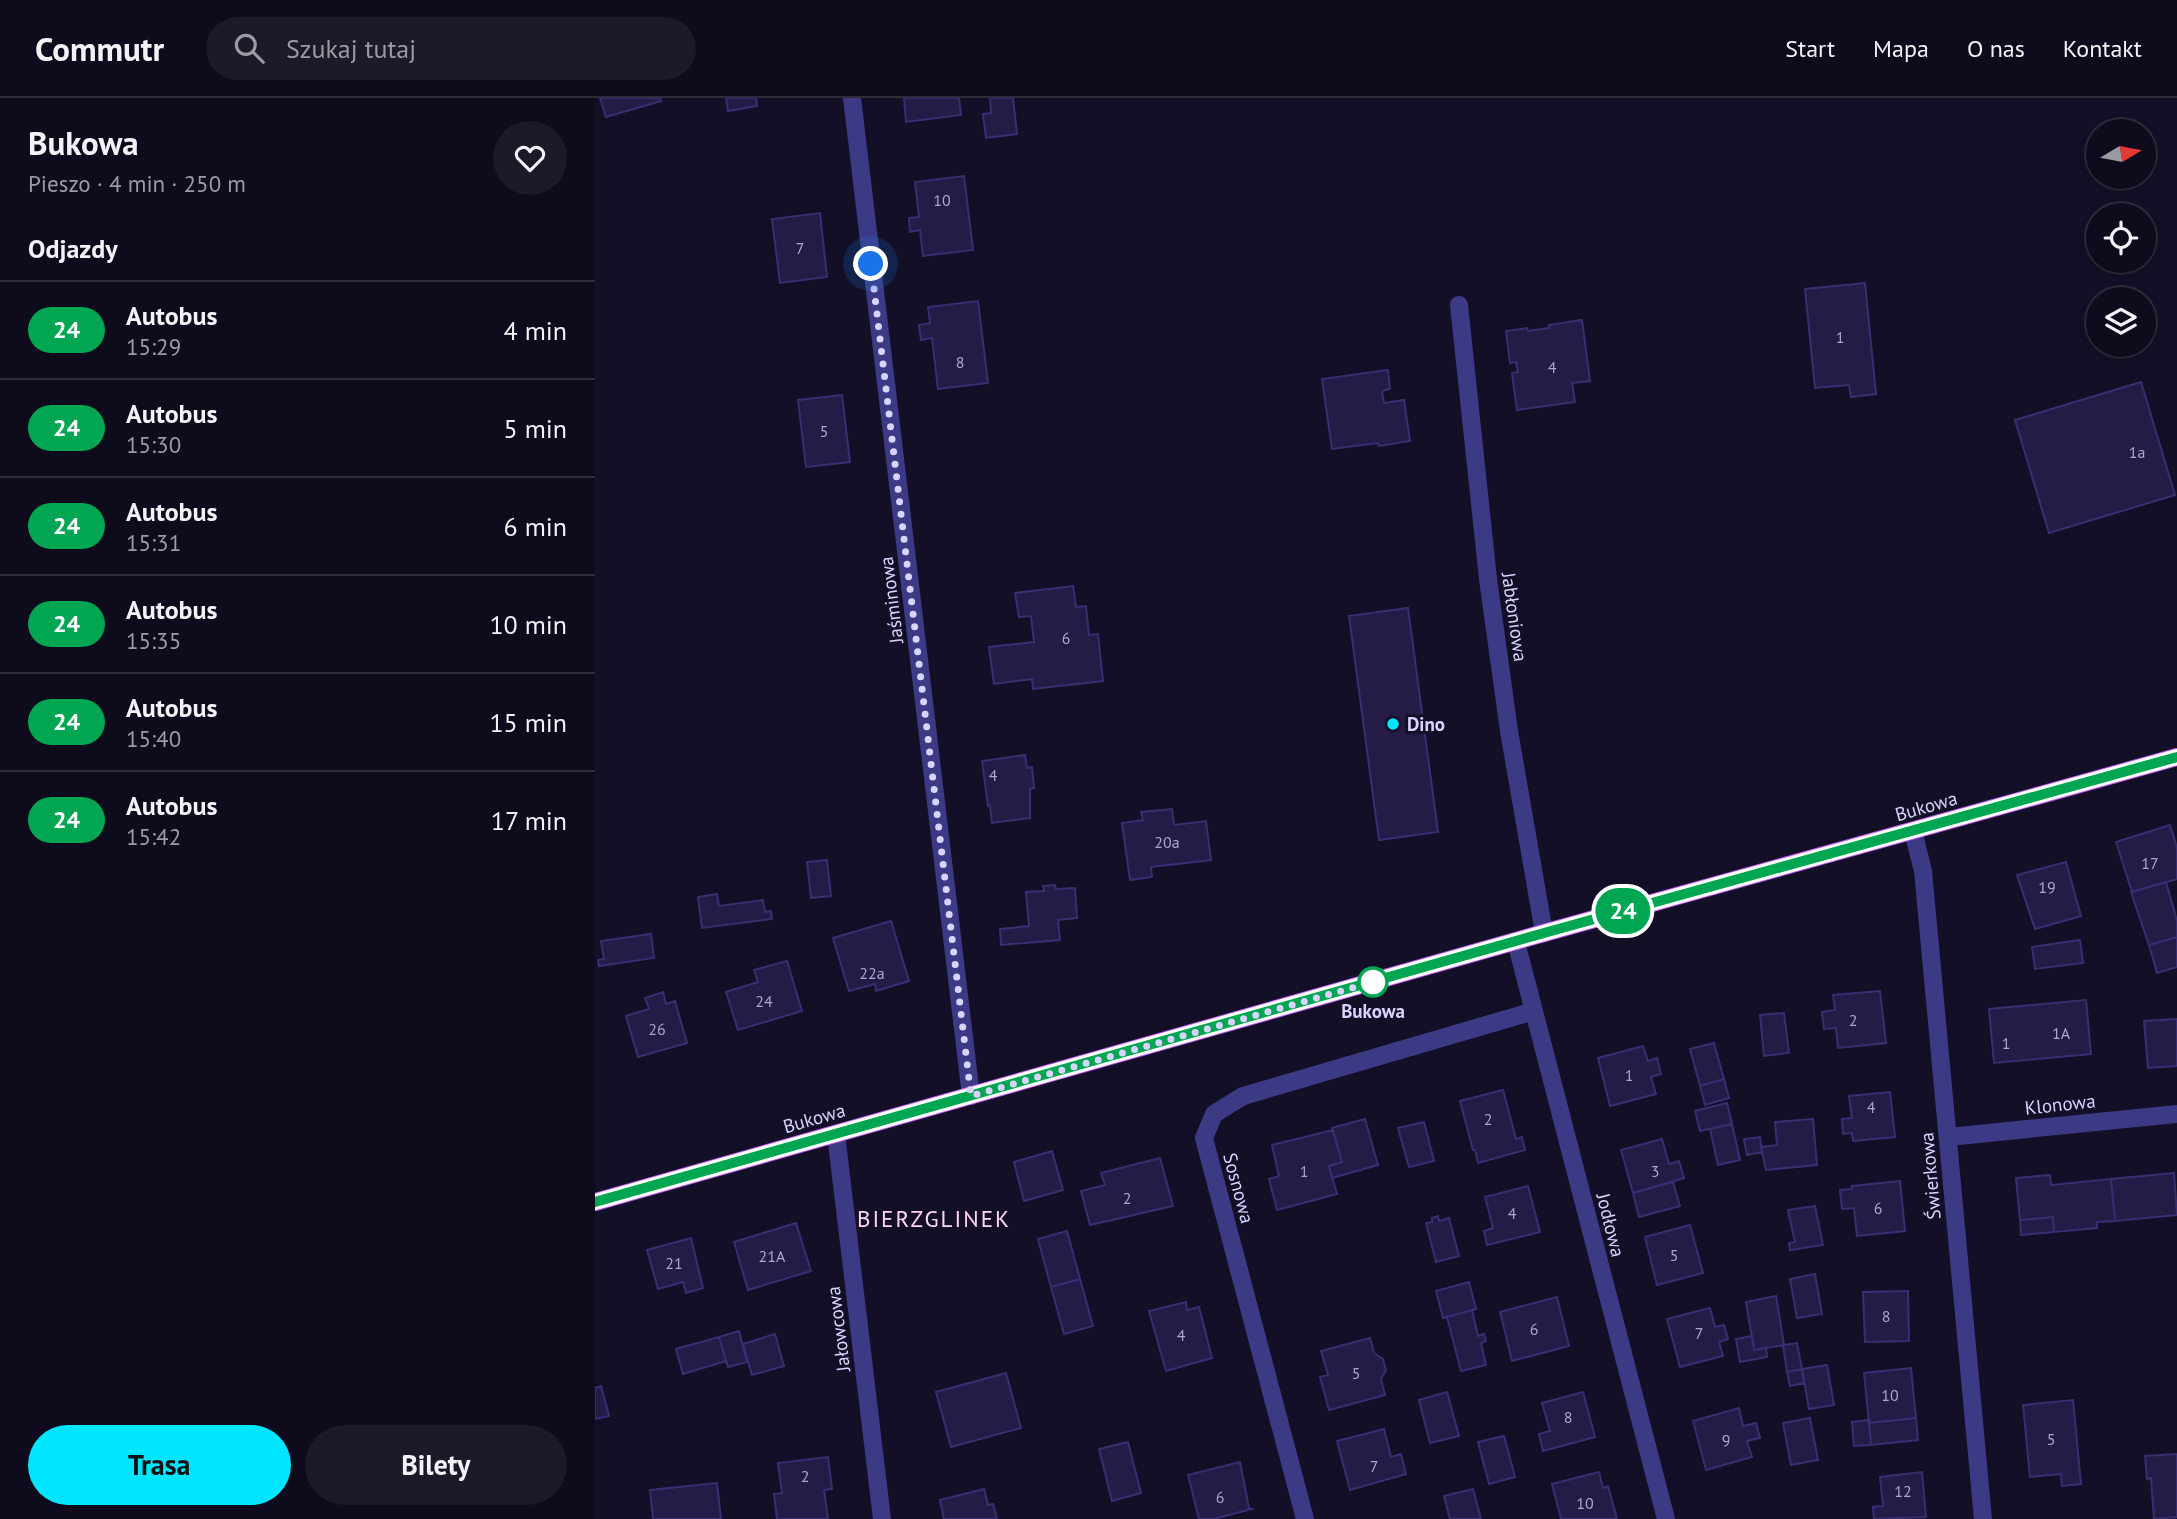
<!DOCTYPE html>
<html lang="pl">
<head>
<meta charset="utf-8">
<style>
  :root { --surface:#0e0b1c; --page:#1c1929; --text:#f1f3f6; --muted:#9b9ba3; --line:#2e2b3b; --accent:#00e5ff }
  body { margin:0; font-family:"PT Sans",sans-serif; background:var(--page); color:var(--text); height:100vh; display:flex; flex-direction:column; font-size:26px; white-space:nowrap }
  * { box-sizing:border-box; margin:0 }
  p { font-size:23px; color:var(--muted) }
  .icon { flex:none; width:38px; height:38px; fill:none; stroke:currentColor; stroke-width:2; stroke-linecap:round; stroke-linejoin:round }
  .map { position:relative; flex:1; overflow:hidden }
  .details { display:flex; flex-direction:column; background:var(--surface); width:595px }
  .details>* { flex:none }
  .badge { padding:0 14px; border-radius:23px; font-size:24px; line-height:46px }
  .needle { width:46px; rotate:80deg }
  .tools { position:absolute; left:1491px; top:21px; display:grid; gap:14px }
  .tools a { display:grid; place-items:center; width:70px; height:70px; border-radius:50%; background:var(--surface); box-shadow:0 4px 10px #0003,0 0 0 2px var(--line); font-size:35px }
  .you { position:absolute; width:35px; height:35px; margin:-18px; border:5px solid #fff; border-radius:50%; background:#1a73e8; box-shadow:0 0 0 10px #1a73e833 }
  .map>.badge { position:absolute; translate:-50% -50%; box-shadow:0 0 0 4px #fff }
  h2 { padding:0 28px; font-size:26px; line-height:63px }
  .round { display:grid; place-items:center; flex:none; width:74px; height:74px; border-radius:37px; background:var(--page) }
  .headline { display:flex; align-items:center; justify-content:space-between; height:119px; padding:0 28px }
  h1 { font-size:33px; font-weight:700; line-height:52px }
  .primary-button { display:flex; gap:14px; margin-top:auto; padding:14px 28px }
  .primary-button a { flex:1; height:80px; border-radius:42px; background:var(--accent); color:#111; font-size:28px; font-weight:700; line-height:80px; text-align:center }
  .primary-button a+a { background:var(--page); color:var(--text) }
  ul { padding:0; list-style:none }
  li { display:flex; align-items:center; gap:21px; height:98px; padding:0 28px; border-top:2px solid var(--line) }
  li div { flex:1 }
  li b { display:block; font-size:26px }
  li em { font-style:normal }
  li .badge { min-width:77px; font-weight:700; text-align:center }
  header { display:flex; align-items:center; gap:42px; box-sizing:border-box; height:98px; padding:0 35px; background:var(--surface); border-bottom:2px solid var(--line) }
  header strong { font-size:33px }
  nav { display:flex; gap:38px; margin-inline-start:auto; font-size:24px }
  .search { width:490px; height:63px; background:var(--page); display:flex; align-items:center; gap:18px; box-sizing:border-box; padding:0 24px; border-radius:38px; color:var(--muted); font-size:26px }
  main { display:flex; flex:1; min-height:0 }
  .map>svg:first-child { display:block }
  .building { fill:#241b47; stroke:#3b2d73; stroke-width:2 }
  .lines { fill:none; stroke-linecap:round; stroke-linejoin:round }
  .minor { stroke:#3d3a85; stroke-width:18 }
  .major { stroke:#c25bff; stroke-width:18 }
  .line-casing { stroke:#fff; stroke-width:16 }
  .line { stroke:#00a651; stroke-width:10 }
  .walk { stroke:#d9d4ff; stroke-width:7; stroke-dasharray:0 12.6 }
  .poi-dot { fill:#00e5ff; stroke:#130f26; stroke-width:2.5 }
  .stop-dot { fill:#fff; stroke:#00a651; stroke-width:3.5 }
  .labels { text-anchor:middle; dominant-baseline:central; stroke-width:6; stroke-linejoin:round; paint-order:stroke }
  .number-label { font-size:16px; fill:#aca6d1 }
  .street-label { font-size:19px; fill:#d9d4ff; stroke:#130f26 }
  .poi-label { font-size:19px; font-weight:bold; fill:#d9d4ff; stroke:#130f26; text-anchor:start }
  .stop-label { font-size:19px; font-weight:bold; fill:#d9d4ff; stroke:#130f26 }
  .quarter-label { font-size:23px; letter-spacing:2px; fill:#ffd6f0; stroke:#130f26 }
</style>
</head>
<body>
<header>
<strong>Commutr</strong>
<div class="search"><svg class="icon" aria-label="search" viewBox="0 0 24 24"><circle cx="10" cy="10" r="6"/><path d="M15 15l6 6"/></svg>Szukaj tutaj</div>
<nav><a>Start</a><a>Mapa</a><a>O nas</a><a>Kontakt</a></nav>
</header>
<main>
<section class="details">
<div class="headline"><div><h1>Bukowa</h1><p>Pieszo · 4 min · 250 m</p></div><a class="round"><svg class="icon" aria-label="heart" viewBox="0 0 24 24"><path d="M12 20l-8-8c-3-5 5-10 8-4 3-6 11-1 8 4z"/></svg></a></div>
<h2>Odjazdy</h2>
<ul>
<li><span class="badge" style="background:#00a651;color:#fff">24</span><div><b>Autobus</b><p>15:29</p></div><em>4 min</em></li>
<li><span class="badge" style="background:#00a651;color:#fff">24</span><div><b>Autobus</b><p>15:30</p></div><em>5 min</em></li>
<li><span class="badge" style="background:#00a651;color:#fff">24</span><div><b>Autobus</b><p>15:31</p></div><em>6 min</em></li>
<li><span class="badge" style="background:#00a651;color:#fff">24</span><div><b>Autobus</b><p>15:35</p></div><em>10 min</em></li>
<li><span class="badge" style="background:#00a651;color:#fff">24</span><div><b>Autobus</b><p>15:40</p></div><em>15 min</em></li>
<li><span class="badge" style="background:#00a651;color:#fff">24</span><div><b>Autobus</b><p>15:42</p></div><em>17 min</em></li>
</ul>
<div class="primary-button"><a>Trasa</a><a>Bilety</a></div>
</section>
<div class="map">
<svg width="1582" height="1421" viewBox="0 0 1582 1421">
  <rect width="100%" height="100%" fill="#130f26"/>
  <path class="building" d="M 5,0 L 65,0 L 66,3 L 11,19 Z
    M 131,0 L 161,0 L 162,8 L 133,13 Z
    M 309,0 L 364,0 L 366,17 L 311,24 Z
    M 395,0 L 418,0 L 422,36 L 391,40 L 388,16 L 396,15 Z
    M 369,78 L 378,152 L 328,158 L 325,132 L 315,134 L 314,120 L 324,119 L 320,84 Z
    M 225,115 L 232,179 L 185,185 L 177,121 Z
    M 1270,185 L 1281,296 L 1256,299 L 1254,287 L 1220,290 L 1210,191 Z
    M 383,203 L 393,285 L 343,291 L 337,240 L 326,242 L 324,227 L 335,225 L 333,209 Z
    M 987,222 L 995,283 L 977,285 L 980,304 L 922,312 L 917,275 L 923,274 L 921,264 L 915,265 L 911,233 L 932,230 L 933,233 L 954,230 L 954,227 Z
    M 793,272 L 795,291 L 787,293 L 789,305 L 809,302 L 815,343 L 784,348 L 783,345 L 737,351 L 727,281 Z
    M 1546,284 L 1580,397 L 1454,435 L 1420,322 Z
    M 247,297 L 255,364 L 211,369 L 203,302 Z
    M 478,488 L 481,509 L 491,508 L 494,537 L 503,536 L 508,583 L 438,591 L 437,581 L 399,586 L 394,549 L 439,544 L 436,518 L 424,519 L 420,495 Z
    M 813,510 L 843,734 L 784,742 L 754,518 Z
    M 430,657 L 432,670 L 437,669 L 439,690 L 435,691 L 435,720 L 397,725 L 395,707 L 393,708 L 387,663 Z
    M 577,711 L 579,727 L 611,723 L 616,762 L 556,769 L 557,779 L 535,782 L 527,725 L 548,722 L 546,714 Z
    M 1575,727 L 1582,750 L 1582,781 L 1537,794 L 1521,744 Z
    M 232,762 L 236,798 L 216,800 L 212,764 Z
    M 1471,764 L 1486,818 L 1440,831 L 1422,777 Z
    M 1571,784 L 1582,823 L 1582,839 L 1554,847 L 1536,794 Z
    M 460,787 L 461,791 L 480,790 L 482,820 L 463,822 L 465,842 L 406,847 L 405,831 L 434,828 L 431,794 L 449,793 L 448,788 Z
    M 122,796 L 124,808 L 168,802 L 170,814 L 176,813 L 177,821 L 107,830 L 103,799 Z
    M 296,823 L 314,883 L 281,893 L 280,886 L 254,893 L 238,840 Z
    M 56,836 L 59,860 L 4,868 L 3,862 L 9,861 L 6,843 Z
    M 1582,839 L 1582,869 L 1562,875 L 1554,847 Z
    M 1485,842 L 1488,865 L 1440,871 L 1437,849 Z
    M 192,863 L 207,913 L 143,932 L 131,894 L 163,884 L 159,872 Z
    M 1285,893 L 1291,945 L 1243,950 L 1241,930 L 1229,931 L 1227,914 L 1240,912 L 1238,897 Z
    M 68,894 L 71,906 L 80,903 L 92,945 L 43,959 L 31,918 L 54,911 L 50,900 Z
    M 1491,902 L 1496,956 L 1399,965 L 1394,911 Z
    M 1189,915 L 1194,955 L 1169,958 L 1165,917 Z
    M 1582,921 L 1582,968 L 1553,970 L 1549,923 Z
    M 1119,945 L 1129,981 L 1105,988 L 1095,951 Z
    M 1048,948 L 1053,963 L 1062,960 L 1066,976 L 1056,979 L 1061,996 L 1015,1008 L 1003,960 Z
    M 1129,981 L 1134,1000 L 1110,1007 L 1105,988 Z
    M 908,992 L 921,1041 L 927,1039 L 930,1052 L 883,1065 L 880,1052 L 878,1052 L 865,1003 Z
    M 1295,994 L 1300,1039 L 1258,1043 L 1257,1035 L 1248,1036 L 1247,1021 L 1257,1020 L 1254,998 Z
    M 1132,1005 L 1137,1026 L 1105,1033 L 1100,1013 Z
    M 770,1021 L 783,1067 L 737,1080 L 734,1068 L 747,1064 L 737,1030 Z
    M 1218,1021 L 1222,1067 L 1171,1072 L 1166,1049 L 1182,1047 L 1180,1024 Z
    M 829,1024 L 839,1063 L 814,1069 L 803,1030 Z
    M 1137,1026 L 1145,1062 L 1123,1067 L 1115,1031 Z
    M 738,1032 L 747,1064 L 734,1068 L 742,1096 L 682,1112 L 674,1081 L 684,1078 L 677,1047 Z
    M 1165,1039 L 1167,1054 L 1152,1057 L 1149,1041 Z
    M 1067,1041 L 1074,1066 L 1084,1063 L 1089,1080 L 1038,1095 L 1026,1052 Z
    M 457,1053 L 468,1092 L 429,1103 L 419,1064 Z
    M 565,1060 L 578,1108 L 495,1127 L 486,1093 L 510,1087 L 506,1075 Z
    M 1579,1075 L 1582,1117 L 1520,1123 L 1516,1081 Z
    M 1455,1077 L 1456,1087 L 1516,1081 L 1520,1123 L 1502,1124 L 1502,1130 L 1459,1134 L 1458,1119 L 1425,1122 L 1421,1080 Z
    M 1305,1083 L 1310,1133 L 1262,1138 L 1259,1110 L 1247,1111 L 1245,1092 L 1257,1091 L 1257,1088 Z
    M 1078,1084 L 1085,1108 L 1044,1119 L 1038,1095 Z
    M 933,1088 L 945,1134 L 892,1147 L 889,1133 L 898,1130 L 890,1099 Z
    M 1220,1108 L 1228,1147 L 1195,1152 L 1194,1145 L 1200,1144 L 1193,1112 Z
    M 843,1118 L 844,1123 L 854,1120 L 864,1158 L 841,1164 L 831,1125 L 837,1124 L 837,1120 Z
    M 1458,1119 L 1459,1134 L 1426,1137 L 1425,1122 Z
    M 201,1125 L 216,1173 L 153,1192 L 139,1144 Z
    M 1095,1127 L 1108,1175 L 1062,1187 L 1050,1139 Z
    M 472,1133 L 485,1181 L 456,1189 L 443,1141 Z
    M 96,1140 L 108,1190 L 91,1195 L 88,1184 L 63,1191 L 52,1152 Z
    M 1220,1176 L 1227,1216 L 1202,1220 L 1195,1181 Z
    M 485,1181 L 498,1228 L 469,1236 L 456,1189 Z
    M 874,1184 L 881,1211 L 848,1220 L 841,1193 Z
    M 1313,1193 L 1314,1243 L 1270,1244 L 1268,1194 Z
    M 1181,1198 L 1189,1247 L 1159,1252 L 1151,1204 Z
    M 962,1199 L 974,1248 L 917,1263 L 905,1214 Z
    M 591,1204 L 592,1212 L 604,1209 L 617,1260 L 571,1273 L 554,1213 Z
    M 1115,1210 L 1120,1229 L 1129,1227 L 1133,1241 L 1124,1244 L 1128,1258 L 1085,1269 L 1072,1221 Z
    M 877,1212 L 883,1238 L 889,1236 L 891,1243 L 886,1245 L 891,1267 L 866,1273 L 852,1219 Z
    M 144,1233 L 152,1264 L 133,1269 L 124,1239 Z
    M 180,1236 L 189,1268 L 157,1277 L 148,1246 Z
    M 1157,1238 L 1159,1252 L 1171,1250 L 1172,1259 L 1145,1264 L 1141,1241 Z
    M 124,1239 L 131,1263 L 88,1276 L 81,1251 Z
    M 775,1240 L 779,1255 L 788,1261 L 791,1272 L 786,1281 L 790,1297 L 734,1312 L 725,1279 L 733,1277 L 726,1253 Z
    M 1202,1245 L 1207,1271 L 1192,1274 L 1188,1247 Z
    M 1232,1267 L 1239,1307 L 1214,1311 L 1207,1271 Z
    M 1316,1270 L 1321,1320 L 1274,1325 L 1269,1275 Z
    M 1207,1271 L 1209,1285 L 1195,1288 L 1192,1274 Z
    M 411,1275 L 426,1330 L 356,1349 L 341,1294 Z
    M 6,1288 L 14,1318 L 0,1321 L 0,1290 Z
    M 852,1294 L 864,1338 L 835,1345 L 824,1302 Z
    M 988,1294 L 1000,1339 L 948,1353 L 944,1336 L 955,1333 L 947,1305 Z
    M 1478,1302 L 1486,1386 L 1467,1388 L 1466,1376 L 1435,1379 L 1428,1307 Z
    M 1144,1310 L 1148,1328 L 1161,1325 L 1165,1340 L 1152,1343 L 1157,1359 L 1111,1372 L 1098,1323 Z
    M 1215,1320 L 1223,1362 L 1196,1367 L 1188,1325 Z
    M 1321,1320 L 1323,1342 L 1276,1347 L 1274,1325 Z
    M 1274,1322 L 1276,1347 L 1259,1348 L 1257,1324 Z
    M 789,1331 L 796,1359 L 806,1356 L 811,1376 L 755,1392 L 742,1343 Z
    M 909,1338 L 920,1379 L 894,1386 L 883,1344 Z
    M 533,1344 L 546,1395 L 517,1403 L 504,1351 Z
    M 1582,1356 L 1582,1419 L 1559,1421 L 1556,1380 L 1552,1381 L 1550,1358 Z
    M 233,1359 L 237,1391 L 229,1392 L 233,1421 L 182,1421 L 179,1396 L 187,1395 L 183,1365 Z
    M 645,1364 L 654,1410 L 657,1411 L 619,1421 L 604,1421 L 593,1377 Z
    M 1004,1374 L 1008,1390 L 1013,1388 L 1022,1421 L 966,1421 L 957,1386 Z
    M 1327,1374 L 1331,1419 L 1279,1421 L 1278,1409 L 1288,1408 L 1285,1379 Z
    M 122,1385 L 126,1421 L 58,1421 L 55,1392 Z
    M 389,1391 L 393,1407 L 398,1406 L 402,1421 L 349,1421 L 345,1402 Z
    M 878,1391 L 886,1421 L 855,1421 L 849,1398 Z"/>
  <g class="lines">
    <path class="minor" d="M 257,0 L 376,998
      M 864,207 L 893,481 L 914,633 L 949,835
      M 1318,733 L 1328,773 L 1388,1421
      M 921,844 L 1071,1421
      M 241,1036 L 287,1421
      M 1353,1039 L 1582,1016
      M 710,1421 L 609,1040 L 619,1016 L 648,998 L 939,913"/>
    <path class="major" d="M 0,1104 L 949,835 L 1582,659"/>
  </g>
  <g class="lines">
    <g class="line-casing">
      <path id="line" d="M 0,1104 L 949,835 L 1582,659"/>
    </g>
    <use href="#line" class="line"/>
    <path class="walk" d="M 276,166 L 376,998 L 778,884"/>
  </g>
  <circle class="poi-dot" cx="798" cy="626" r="7"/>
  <circle class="stop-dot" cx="778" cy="884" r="14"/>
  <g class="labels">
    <g class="number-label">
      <text x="347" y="102">10</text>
      <text x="205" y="150">7</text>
      <text x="1245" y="239">1</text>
      <text x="365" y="264">8</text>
      <text x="957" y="269">4</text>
      <text x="229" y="333">5</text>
      <text x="1542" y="354">1a</text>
      <text x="471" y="540">6</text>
      <text x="398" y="677">4</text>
      <text x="572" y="744">20a</text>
      <text x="1555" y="765">17</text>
      <text x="1452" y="789">19</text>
      <text x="277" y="875">22a</text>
      <text x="169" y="903">24</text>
      <text x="1258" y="922">2</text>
      <text x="62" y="931">26</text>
      <text x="1466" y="935">1A</text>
      <text x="1411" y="945">1</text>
      <text x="1034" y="977">1</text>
      <text x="1276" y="1009">4</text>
      <text x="893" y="1021">2</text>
      <text x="709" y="1073">1</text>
      <text x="1060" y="1073">3</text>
      <text x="532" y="1100">2</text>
      <text x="1283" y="1110">6</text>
      <text x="917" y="1115">4</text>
      <text x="1079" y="1157">5</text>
      <text x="177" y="1158">21A</text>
      <text x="79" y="1165">21</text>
      <text x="1291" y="1218">8</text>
      <text x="939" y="1231">6</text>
      <text x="1104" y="1235">7</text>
      <text x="586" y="1237">4</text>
      <text x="761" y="1275">5</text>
      <text x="1295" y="1297">10</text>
      <text x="973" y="1319">8</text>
      <text x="1456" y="1341">5</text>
      <text x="1131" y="1342">9</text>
      <text x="779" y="1368">7</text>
      <text x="210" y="1378">2</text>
      <text x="1308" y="1393">12</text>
      <text x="625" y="1399">6</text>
      <text x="990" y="1405">10</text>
    </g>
    <g class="street-label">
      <text transform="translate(296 502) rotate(-97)">Jaśminowa</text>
      <text transform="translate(920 519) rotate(82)">Jabłoniowa</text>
      <text transform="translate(1331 708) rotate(-16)">Bukowa</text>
      <text transform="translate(1465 1006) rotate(-6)">Klonowa</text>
      <text transform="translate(219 1020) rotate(-16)">Bukowa</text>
      <text transform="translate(1335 1078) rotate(-95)">Świerkowa</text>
      <text transform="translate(644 1090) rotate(75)">Sosnowa</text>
      <text transform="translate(1016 1127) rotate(76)">Jodłowa</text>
      <text transform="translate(243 1231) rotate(-97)">Jałowcowa</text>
    </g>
    <g class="poi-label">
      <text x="812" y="626">Dino</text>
    </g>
    <g class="stop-label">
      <text x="778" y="913">Bukowa</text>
    </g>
    <g class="quarter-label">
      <text x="339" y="1120">BIERZGLINEK</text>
    </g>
  </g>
</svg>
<div class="tools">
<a><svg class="needle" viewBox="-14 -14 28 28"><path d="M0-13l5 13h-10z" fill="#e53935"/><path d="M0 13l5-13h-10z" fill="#9b9ba3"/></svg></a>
<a><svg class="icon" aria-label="locate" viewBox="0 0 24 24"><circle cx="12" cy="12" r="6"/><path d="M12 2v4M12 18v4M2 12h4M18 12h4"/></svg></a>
<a><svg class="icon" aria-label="layers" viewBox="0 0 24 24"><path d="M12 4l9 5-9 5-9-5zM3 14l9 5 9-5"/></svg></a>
</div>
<div class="you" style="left:276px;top:166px"></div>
<b class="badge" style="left:1028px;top:813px;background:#00a651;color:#fff">24</b>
</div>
</main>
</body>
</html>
